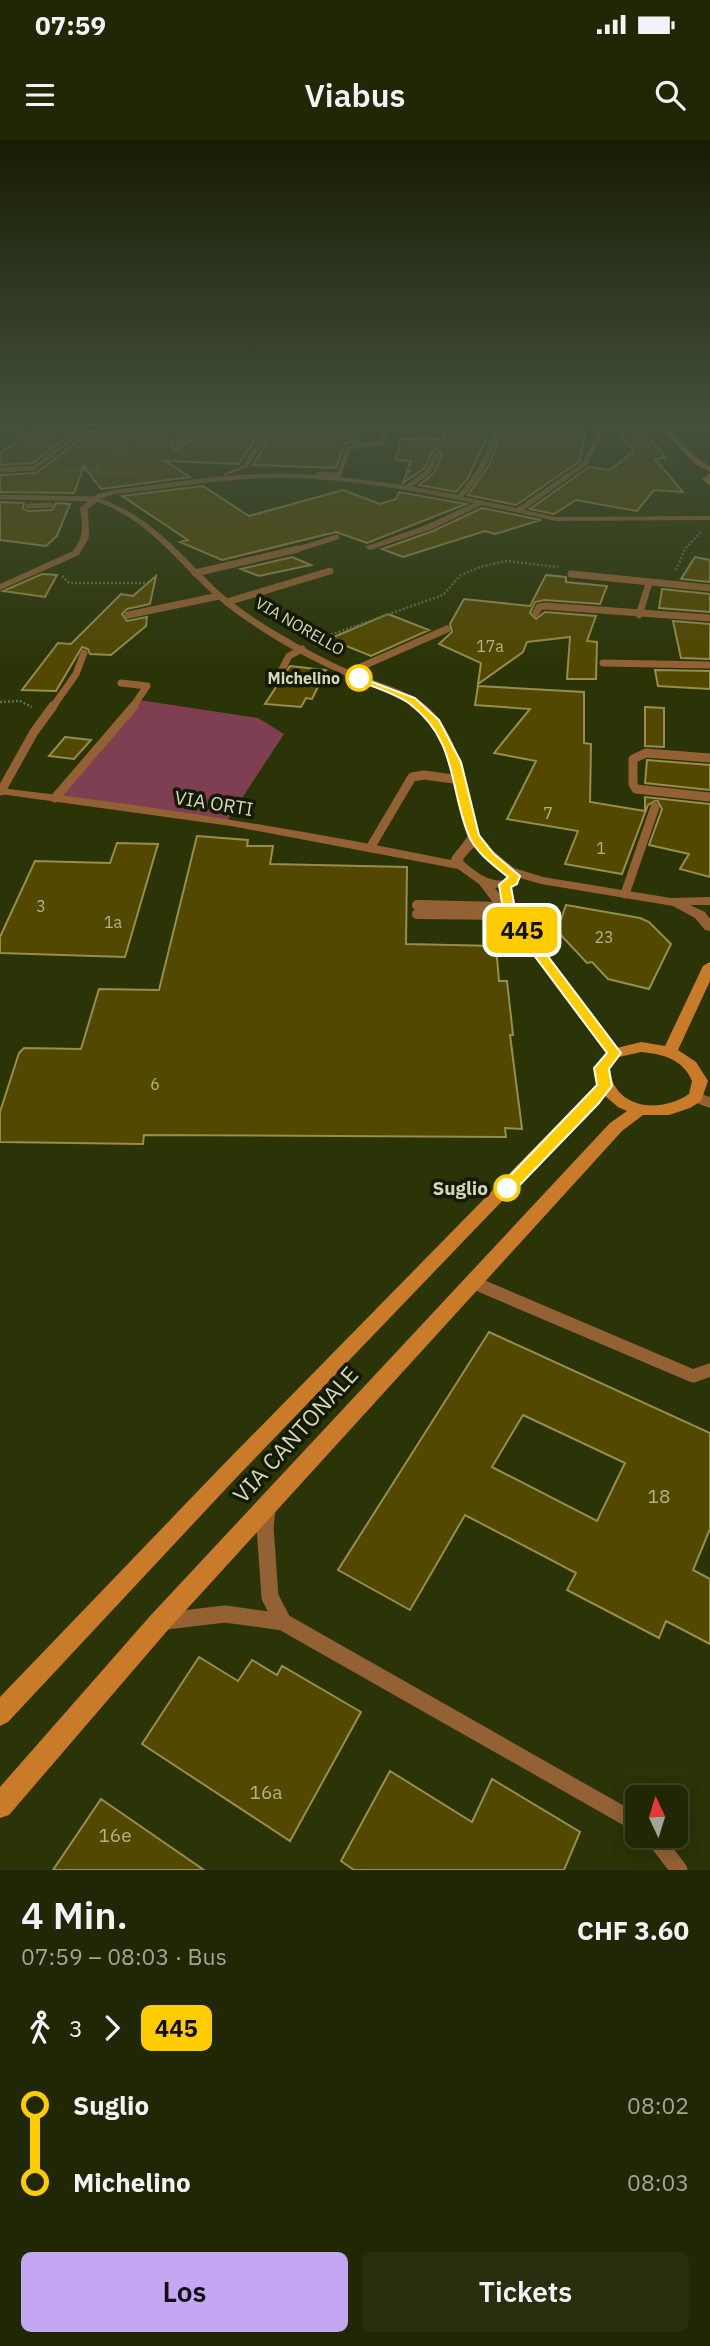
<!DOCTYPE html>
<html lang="de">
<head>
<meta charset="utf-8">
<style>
  :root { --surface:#202704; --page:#282f0e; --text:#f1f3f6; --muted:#a2a59a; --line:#3d4426; --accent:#c3a7f2 }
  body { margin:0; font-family:"IBM Plex Sans",sans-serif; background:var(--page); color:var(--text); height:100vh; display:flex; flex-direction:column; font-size:26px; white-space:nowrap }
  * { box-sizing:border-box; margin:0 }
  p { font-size:23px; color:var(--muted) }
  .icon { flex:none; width:38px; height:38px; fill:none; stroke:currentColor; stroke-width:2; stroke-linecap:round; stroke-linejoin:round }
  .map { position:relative; height:1730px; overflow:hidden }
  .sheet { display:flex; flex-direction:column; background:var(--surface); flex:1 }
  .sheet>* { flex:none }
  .badge { padding:0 14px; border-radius:10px; font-size:24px; line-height:46px }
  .needle { width:46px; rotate:356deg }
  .controls { position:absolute; left:625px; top:1645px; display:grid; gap:14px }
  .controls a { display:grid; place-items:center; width:63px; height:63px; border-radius:10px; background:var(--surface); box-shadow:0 4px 18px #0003,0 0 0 2px var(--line); font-size:35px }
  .map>.badge { position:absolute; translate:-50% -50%; box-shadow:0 0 0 4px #fff }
  .legs { display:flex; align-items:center; gap:10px; height:77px; padding:0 21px; font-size:23px }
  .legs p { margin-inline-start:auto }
  .summary { display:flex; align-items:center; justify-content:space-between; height:119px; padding:0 21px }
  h1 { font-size:38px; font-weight:600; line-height:52px }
  .cta { display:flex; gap:14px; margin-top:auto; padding:14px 21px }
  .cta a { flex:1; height:80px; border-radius:10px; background:var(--accent); color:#111; font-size:28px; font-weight:600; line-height:80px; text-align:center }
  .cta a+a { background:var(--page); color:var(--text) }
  ul { padding:0 21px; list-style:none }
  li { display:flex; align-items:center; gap:24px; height:77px; font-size:26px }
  li i { display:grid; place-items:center; width:10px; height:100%; margin:0 9px; background:currentColor }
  li i::after { content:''; width:18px; height:18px; margin:-9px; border:5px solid; border-radius:50%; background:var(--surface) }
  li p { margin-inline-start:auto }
  li:first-child i { background:linear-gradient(#0000 50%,currentColor 0) }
  li:last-child i { background:linear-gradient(currentColor 50%,#0000 0) }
  .status { display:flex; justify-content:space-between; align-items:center; height:49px; padding:0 35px; background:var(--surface); direction:ltr }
  .status svg { height:19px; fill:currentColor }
  header { display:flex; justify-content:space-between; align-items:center; height:91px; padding:0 21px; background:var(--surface); font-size:32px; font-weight:600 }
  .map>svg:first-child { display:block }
  .green { fill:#7f3f53 }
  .building { fill:#524800; stroke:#968d4e; stroke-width:2; fill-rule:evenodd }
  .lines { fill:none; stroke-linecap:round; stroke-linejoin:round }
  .path { stroke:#646e46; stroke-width:2.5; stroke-dasharray:2 2; stroke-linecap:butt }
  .lane-far5 { stroke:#936134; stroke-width:5 }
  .lane-far4 { stroke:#936134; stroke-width:7 }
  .lane-far3 { stroke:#936134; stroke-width:9 }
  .lane-far2 { stroke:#936134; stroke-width:10 }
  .lane-far1 { stroke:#936134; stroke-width:13 }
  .lane { stroke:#936134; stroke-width:17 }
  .street { fill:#936134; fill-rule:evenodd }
  .secondary { fill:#ca7b2a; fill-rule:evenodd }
  .line-1 { fill:#fc0; stroke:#fff; stroke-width:2 }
  .stop-1-dot { fill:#fff; stroke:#fc0; stroke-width:3.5 }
  .labels { text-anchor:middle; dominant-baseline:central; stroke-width:7; stroke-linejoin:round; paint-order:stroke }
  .far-street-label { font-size:16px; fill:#cfd8ba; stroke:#141a03 }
  .number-label { font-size:16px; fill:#b0b48c }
  .far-stop-label { font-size:16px; font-weight:bold; fill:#cfd8ba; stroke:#141a03; text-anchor:end }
  .street-label { font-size:19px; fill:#cfd8ba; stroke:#141a03 }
  .stop-label { font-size:19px; font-weight:bold; fill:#cfd8ba; stroke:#141a03; text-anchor:end }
  .near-number-label { font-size:19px; fill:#b0b48c }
  .near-street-label { font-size:23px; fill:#cfd8ba; stroke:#141a03 }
</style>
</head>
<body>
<div class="status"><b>07:59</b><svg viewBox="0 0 49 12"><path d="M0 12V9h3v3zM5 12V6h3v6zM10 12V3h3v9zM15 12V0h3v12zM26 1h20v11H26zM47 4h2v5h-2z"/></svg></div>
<header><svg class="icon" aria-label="menu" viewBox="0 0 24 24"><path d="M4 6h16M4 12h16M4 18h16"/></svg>Viabus<svg class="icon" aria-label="search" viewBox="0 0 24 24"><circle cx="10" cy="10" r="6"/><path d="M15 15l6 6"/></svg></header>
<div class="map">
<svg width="710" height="1730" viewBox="0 0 710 1730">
  <rect width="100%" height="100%" fill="#2a3406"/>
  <path class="green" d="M 139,560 L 258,578 L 284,594 L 225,684 L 55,658 Z"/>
  <path class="building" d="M 110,285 L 193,286 L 172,302 L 173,308 L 177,310 L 207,287 L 215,290 L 260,293 L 239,324 L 165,321 L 190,337 L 101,349 L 84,326 L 74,353 L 0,352 L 0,335 L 36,333 L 89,292 L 99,292 Z
    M 293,285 L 361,285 L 357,301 L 345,303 L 336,328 L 253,325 L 273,291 L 286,292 Z
    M 447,285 L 491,289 L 468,338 L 456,352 L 419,345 L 434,333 L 442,314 L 437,309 L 433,311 L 425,328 L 403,343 L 407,332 L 411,331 L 407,331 L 411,321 L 396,320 L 401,299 L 444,298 Z
    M 551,285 L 586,285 L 580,321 L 516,365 L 468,355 L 489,325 L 502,289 L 550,292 Z
    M 612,285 L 638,285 L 666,318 L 655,319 L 683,352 L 654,350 L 637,371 L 576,360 L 554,374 L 530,369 L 589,327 L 610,330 L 634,311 Z
    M 36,288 L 74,291 L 33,323 L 0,325 L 0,313 Z
    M 203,346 L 249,376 L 343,350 L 380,364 L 396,359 L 399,352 L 466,364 L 367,403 L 336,392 L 222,420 L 180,402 L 188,400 L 122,356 Z
    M 0,362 L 24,363 L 23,368 L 28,371 L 52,370 L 56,363 L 70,364 L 57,396 L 46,406 L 0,400 Z
    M 482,368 L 541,380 L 495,394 L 485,391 L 403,417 L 382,409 L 433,391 Z
    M 292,417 L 311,425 L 259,436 L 241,429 Z
    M 695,417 L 710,420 L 710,442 L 681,439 Z
    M 42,434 L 57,435 L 45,457 L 3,451 Z
    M 546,435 L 566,437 L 566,442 L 607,446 L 600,464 L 544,460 L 535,462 L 530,473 L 536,479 L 545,472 L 596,476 L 587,501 L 597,502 L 596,539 L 567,539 L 570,497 L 527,502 L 523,512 L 478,544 L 481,523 L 439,504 L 452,492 L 450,484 L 464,459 L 530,466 Z
    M 156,436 L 150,464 L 127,469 L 122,474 L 127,481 L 147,477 L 146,486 L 111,515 L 90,514 L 88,509 L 82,507 L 56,551 L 22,550 L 58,503 L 71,504 L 121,454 L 133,456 Z
    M 662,449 L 710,454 L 710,472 L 659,468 Z
    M 388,474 L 429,490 L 371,516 L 329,499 Z
    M 673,481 L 710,484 L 710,519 L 681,518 Z
    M 290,526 L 326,530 L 312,559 L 306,558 L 301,567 L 265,564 Z
    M 655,530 L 710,531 L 710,549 L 658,546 Z
    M 478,546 L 584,552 L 584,603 L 591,604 L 590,662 L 645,671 L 645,657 L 710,664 L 710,737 L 680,729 L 689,714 L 649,705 L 662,669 L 657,660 L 648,665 L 622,734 L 565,724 L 578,691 L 507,679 L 536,621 L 494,613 L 530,569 L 475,565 Z
    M 645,567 L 664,568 L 664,607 L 645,606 Z
    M 65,597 L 91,600 L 74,619 L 49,616 Z
    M 647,620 L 710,625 L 710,650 L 645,643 Z
    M 197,696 L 248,700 L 247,706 L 273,706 L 270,724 L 407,727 L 406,804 L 496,806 L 499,841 L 507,841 L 513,895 L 510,895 L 522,989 L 505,988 L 506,997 L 144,995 L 143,1004 L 0,1002 L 0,972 L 19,913 L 24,908 L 81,909 L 99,849 L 159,850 Z
    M 117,703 L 158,704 L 125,817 L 0,813 L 0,797 L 35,721 L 110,723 Z
    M 566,765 L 640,778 L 649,782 L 671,804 L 649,849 L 608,839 L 592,822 L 587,823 L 557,791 Z
    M 489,1192 L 710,1293 L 710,1389 L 693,1430 L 710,1439 L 710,1504 L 666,1481 L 659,1498 L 567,1450 L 576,1433 L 465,1375 L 410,1470 L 338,1430 ZM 523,1275 L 625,1323 L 597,1381 L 492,1327 Z
    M 199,1517 L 238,1541 L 252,1520 L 277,1535 L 282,1526 L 361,1572 L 290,1701 L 142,1604 Z
    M 390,1631 L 472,1682 L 492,1639 L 580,1692 L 564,1730 L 354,1730 L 341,1721 Z
    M 101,1659 L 204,1730 L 53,1730 Z"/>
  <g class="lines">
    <path class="path" d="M 96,328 L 154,285
      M 56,329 L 134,334
      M 676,430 L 685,409 L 702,391
      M 62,436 L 69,443 L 146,443
      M 316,500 L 443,455 L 461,435 L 480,427 L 506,421 L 558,427
      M 0,562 L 20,561 L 32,567"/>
    <path class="lane-far5" d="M 215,285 L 267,288
      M 177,305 L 202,285
      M 0,330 L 34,328
      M 319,334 L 339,335 L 349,307 L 381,303 L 386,290
      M 408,347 L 429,331 L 437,314
      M 0,357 L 95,359
      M 28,366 L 51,365
      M 292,411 L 337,397"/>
    <path class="lane-far4" d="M 195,433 L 298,409
      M 571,434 L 710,448
      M 227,462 L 330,431
      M 536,473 L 539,467 L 545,466 L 710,478
      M 128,475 L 219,456
      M 639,475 L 649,443
      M 603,523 L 710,525
      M 347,533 L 447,489
      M 279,535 L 289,516 L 302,509
      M 121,543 L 147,546 L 132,568
      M 52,568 L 76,534 L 84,513"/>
    <path class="lane-far3" d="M 710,618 L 646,613 L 633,619 L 633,644 L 636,649 L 710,657
      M 1,651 L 34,592 L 53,566
      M 55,658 L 134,566
      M 370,708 L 412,637 L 424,635 L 461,640
      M 625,754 L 655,667
      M 417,765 L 458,766"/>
    <path class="lane-far2" d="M 417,765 L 503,767
      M 417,774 L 510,775"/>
    <path class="lane-far1" d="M 472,1142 L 693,1236 L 710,1230"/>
    <path class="lane" d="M 267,1370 L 265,1387 L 270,1457 L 283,1482
      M 166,1481 L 225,1474 L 283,1482 L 637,1683
      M 653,1696 L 679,1730"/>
    <path class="street" d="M 86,285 L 94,285 L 36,329 L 32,329 L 32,327 Z
      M 264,285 L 270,285 L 270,292 L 248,327 L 224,336 L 224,334 L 243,325 L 264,292 Z
      M 384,285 L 390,285 L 388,291 L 384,291 Z
      M 495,285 L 501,285 C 493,312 483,337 463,357 L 517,368 L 582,323 L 599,291 L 602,289 L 605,291 L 587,325 L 524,370 L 556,377 L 710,376 L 710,380 L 556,381 L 482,365 L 432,389 L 370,410 L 366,408 L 367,406 L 426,385 L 474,363 C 415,351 355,340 295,338 C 235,336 173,348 114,354 L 101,359 C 152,376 183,418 221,453 C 240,469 261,483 282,495 C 307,510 332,523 358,534 C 383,545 414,551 433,572 C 464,606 465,654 480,695 L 486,705 L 514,728 L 543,737 L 671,758 L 710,757 L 710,765 L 690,765 L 705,772 L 710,779 L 710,791 L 705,790 L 695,778 L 673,766 L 541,744 L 520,738 L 517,745 L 495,748 L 619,910 L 621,913 L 614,918 L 609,916 L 479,744 L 458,729 L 231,686 L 0,654 L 0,648 C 152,665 302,690 451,720 C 452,714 464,704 468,695 C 455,656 455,607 425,575 C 406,555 375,549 349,537 C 323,526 298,513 273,498 C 254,486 234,473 217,458 C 178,423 148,379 97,362 L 88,369 L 89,398 L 79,415 L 0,450 L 0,444 L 73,411 C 84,398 83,384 80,368 L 97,354 L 113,350 C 173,343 236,331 296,334 C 350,337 404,344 457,355 C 477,335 487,312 495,285 ZM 475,706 L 505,733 L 507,740 C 490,743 477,733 464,722 L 463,719 Z
      M 696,952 L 710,957 L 710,968 L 691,961 L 688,957 L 691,953 Z"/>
    <path class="secondary" d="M 658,285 L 665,285 L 693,315 L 710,327 L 710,332 L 694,323 Z
      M 710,333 L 710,346 L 702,339 Z
      M 710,822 L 710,841 L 678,910 L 696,922 L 708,941 L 701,961 L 690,968 L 669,975 L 643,975 L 622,991 L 167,1491 L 9,1675 L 0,1678 L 0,1647 L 151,1475 L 610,983 L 627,971 L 618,967 L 604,955 L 235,1339 L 8,1582 L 0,1586 L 0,1557 L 221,1327 L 597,944 L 594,928 L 609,910 L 641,902 L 665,906 L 703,826 ZM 641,912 C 663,914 683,919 692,941 L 689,954 C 659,974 615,969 609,929 L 619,917 Z"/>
  </g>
  <linearGradient id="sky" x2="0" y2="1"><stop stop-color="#171d03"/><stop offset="0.54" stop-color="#44503b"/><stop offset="1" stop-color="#44503b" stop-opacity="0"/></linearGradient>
  <rect width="710" height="528" fill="url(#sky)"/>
  <path class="line-1" d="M 356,536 L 415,558 L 439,580 L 461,622 L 479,695 L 494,714 L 520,736 L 517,744 L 511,747 L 516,774 L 621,913 L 609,929 L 612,946 L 598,964 L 513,1052 L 502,1052 L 502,1044 L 597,945 L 594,928 L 607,913 L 504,775 L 499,745 L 508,737 C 493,725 475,712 468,694 C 449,646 457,600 410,564 C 395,553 373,547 356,540 Z"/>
  <g class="stop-1-dot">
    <circle cx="359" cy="538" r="12"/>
    <circle cx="507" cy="1048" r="12"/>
  </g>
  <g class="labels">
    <g class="far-street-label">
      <text transform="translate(300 486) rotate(30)">VIA NORELLO</text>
    </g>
    <g class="number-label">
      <text x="490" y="506">17a</text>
      <text x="548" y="673">7</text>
      <text x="601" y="708">1</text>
      <text x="41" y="766">3</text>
      <text x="113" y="782">1a</text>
      <text x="604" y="797">23</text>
      <text x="155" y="944">6</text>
    </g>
    <g class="far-stop-label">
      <text x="340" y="538">Michelino</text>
    </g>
    <g class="street-label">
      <text transform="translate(214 663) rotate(9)">VIA ORTI</text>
    </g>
    <g class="stop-label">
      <text x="488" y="1048">Suglio</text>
    </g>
    <g class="near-number-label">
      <text x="659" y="1356">18</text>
      <text x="266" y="1652">16a</text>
      <text x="115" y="1695">16e</text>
    </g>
    <g class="near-street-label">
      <text transform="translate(295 1294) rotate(-48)">VIA CANTONALE</text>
    </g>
  </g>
</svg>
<div class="controls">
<a><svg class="needle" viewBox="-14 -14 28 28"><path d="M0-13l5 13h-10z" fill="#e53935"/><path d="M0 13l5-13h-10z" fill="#a2a59a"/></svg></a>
</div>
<b class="badge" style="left:522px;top:790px;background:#fc0;color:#111">445</b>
</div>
<section class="sheet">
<div class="summary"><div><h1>4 Min.</h1><p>07:59 – 08:03 · Bus</p></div><b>CHF 3.60</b></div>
<div class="legs"><svg class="icon" aria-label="walk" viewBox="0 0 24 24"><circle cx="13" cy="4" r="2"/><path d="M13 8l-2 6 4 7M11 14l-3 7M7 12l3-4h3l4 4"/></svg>3<svg class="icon" aria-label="forward" viewBox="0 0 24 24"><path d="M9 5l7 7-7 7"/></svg><b class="badge" style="background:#fc0;color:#111">445</b></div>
<ul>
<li><i style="color:#fc0"></i><b>Suglio</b><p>08:02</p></li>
<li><i style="color:#fc0"></i><b>Michelino</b><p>08:03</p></li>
</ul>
<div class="cta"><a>Los</a><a>Tickets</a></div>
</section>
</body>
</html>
